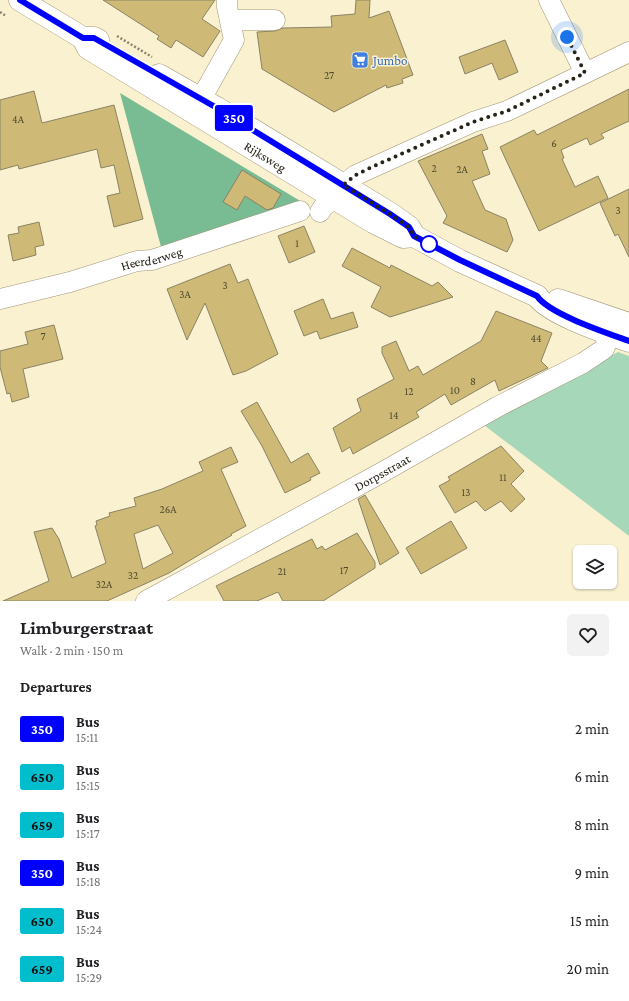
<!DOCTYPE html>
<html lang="en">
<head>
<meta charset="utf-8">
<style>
  :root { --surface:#fff; --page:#f2f2f2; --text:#202124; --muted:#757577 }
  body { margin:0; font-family:"Crimson Pro",serif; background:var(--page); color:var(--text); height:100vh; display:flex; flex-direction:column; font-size:15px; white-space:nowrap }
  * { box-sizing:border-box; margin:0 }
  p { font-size:13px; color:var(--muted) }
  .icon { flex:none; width:22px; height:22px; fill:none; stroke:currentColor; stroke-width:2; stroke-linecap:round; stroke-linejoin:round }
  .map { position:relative; height:601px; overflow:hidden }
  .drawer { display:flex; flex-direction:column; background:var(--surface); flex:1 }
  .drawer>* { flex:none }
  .badge { padding:0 8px; border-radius:3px; font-size:14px; line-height:26px }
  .buttons { position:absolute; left:573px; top:545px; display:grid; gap:8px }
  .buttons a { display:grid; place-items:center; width:44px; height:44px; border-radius:6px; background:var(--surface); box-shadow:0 1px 3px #0004; font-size:20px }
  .you { position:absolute; width:20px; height:20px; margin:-10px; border:3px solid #fff; border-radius:50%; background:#1a73e8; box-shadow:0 0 0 6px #1a73e833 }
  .map>.badge { position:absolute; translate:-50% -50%; box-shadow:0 0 0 2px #fff }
  h2 { padding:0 20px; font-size:15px; line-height:36px }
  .round { display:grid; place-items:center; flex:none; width:42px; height:42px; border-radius:6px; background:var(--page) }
  .summary { display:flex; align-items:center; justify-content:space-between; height:68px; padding:0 20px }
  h1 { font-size:19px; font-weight:700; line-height:30px }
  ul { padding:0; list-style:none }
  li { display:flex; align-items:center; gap:12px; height:48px; padding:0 20px }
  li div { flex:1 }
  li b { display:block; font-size:15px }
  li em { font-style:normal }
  li .badge { min-width:44px; font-weight:700; text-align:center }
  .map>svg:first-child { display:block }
  .green { fill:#a5d7b8 }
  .forest { fill:#79bc93 }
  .building { fill:#ceba76; stroke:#8a8264; fill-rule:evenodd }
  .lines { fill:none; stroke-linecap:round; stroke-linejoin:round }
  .minor-casing { stroke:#a09779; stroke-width:21 }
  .major-casing { stroke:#a09779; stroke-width:23 }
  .path { stroke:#88836d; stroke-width:2.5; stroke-dasharray:2 2; stroke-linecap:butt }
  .minor { stroke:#fff; stroke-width:20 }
  .major { stroke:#fff; stroke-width:22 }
  .line-casing { stroke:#fff; stroke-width:9 }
  .line { stroke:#00f; stroke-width:6 }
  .walk { stroke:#262317; stroke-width:4; stroke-dasharray:0 7.2 }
  .stop-dot { fill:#fff; stroke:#00f; stroke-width:2 }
  .labels { text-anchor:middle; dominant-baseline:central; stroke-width:3; stroke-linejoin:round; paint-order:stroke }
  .number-label { font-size:11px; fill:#50492f }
  .shop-label { font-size:13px; fill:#366cbe; stroke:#faf1d0; text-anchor:start }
  .street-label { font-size:13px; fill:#262317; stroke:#faf1d0 }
</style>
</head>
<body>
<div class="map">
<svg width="629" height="601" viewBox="0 0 629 601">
  <rect width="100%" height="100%" fill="#faf1d0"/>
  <path class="green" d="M 618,352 L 629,356 L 629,536 L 484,425 Z"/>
  <path class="forest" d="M 120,93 L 302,202 L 161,247 Z"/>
  <path class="building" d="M 103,0 L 215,0 L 202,19 L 220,31 L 203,57 L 176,40 L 171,48 L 157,39 L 159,36 Z
    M 356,0 L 370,0 L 369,18 L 389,11 L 413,75 L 402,79 L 403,83 L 387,88 L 386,85 L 334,112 L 262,69 L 257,32 L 275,31 L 283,28 L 332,27 L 331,16 L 355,14 Z
    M 505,40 L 518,72 L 499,80 L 492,63 L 465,74 L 459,57 Z
    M 629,89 L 629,121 L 601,134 L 604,138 L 590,145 L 587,138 L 561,150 L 564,158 L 562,159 L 575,187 L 598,176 L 608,198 L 539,231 L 500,147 L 534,130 L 537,135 Z
    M 34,91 L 42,123 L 114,105 L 143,219 L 114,227 L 107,196 L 120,193 L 114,165 L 101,168 L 97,149 L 19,169 L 18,165 L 0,170 L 0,100 Z
    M 482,134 L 488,149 L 482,151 L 490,174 L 472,181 L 485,210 L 506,219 L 513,240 L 507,252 L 443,223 L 447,216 L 418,161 Z
    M 242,170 L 281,194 L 273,208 L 267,210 L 245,196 L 237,210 L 223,202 Z
    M 629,189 L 629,257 L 618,234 L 615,236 L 600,203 Z
    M 39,222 L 44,245 L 35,247 L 36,255 L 13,261 L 8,235 L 19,233 L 18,227 Z
    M 304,226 L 315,252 L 289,263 L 278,236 Z
    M 352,248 L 390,268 L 391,265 L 432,286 L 438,282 L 453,297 L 390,317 L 371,307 L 381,287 L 342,266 Z
    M 230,264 L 238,283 L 248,279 L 278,354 L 246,371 L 233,375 L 205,303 L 187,340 L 167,289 Z
    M 323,299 L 331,319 L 353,312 L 358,327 L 320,339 L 317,331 L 304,336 L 294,311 Z
    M 496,311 L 552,333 L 541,361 L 548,368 L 499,391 L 495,380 L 451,405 L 445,394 L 416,412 L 419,417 L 353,454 L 350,447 L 342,452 L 333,428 L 361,411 L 357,399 L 394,379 L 382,353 L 382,347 L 396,341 L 409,371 L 418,366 L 423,375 L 481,341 Z
    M 54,325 L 63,359 L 23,369 L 29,397 L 12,402 L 10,393 L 7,394 L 0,367 L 0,351 L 28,344 L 25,332 Z
    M 257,402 L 291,463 L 308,453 L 320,473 L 310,478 L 311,480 L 285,493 L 262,446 L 241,411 Z
    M 501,446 L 524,471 L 511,484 L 525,499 L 511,512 L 501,501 L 485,511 L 476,501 L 455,513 L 439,486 L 450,480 L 448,477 Z
    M 231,447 L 238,462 L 221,469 L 246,526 L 231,534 L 232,535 L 169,573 L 107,601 L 3,601 L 49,581 L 34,532 L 52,528 L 59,539 L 72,578 L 106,563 L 95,526 L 97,525 L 96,521 L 110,516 L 109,513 L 136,506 L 134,498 L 162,489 L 203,471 L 199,462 ZM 158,525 L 173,553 L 143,569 L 134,534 Z
    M 365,495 L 399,553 L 380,565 L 358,499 Z
    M 451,521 L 467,548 L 421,574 L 406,548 Z
    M 357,533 L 375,562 L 375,568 L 323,601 L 283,601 L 278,592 L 257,601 L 224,601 L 216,586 L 312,539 L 317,549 L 322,546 L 325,550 Z"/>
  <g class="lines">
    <g class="minor-casing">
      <g id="minor">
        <path d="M 549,0 L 585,73"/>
        <path d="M 230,20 L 275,20"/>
        <path d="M 201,99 L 234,40 L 227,7 L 227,0"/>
        <path d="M 320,212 L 324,206 L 334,199 L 343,185 L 356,175 L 473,122 L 507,111 L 629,52"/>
        <path id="s1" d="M 0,299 L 70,282 L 137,261 L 152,260 L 300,211"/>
        <path id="s2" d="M 146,601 L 381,473 L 497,407 L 583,363 L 604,349 L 610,334"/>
      </g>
    </g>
    <g class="major-casing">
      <g id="major">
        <path d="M 20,0 L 83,38 L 94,38 L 98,40"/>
        <path id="s3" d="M 83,38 L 88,48 L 373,222 L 403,237 L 414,236 L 460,261 L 537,296 C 549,314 607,333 629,341"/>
        <path d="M 159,75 L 217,108 L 391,214 L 409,227 L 413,234"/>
        <path d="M 558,300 L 629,324"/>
      </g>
    </g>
    <path class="path" d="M 0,12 L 6,16
      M 117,36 L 152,57"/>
    <use href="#minor" class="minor"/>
    <use href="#major" class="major"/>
  </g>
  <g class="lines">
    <g class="line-casing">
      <path id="line" d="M 20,0 L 83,38 L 94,38 L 217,108 L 390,214 L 409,227 L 414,236 L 460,260 L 537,296 C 549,314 607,333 629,341"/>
    </g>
    <use href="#line" class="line"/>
    <path class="walk" d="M 429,244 L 414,236 L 409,227 L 390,214 L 343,185 L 356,175 L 372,167 L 473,122 L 507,111 L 585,73 L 567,37"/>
  </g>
  <defs>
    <g id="supermarket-square" transform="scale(0.9)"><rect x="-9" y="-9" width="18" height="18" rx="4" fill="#3f7fe0" stroke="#faf1d0"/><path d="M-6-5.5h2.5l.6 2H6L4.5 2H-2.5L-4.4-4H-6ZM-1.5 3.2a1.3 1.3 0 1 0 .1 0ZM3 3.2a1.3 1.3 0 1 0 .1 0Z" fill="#fff"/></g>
  </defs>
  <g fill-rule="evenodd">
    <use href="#supermarket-square" x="360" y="60"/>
  </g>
  <circle class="stop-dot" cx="429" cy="244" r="8"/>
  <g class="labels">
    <g class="number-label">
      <text x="329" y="75">27</text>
      <text x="18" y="119">4A</text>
      <text x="554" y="143">6</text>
      <text x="434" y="168">2</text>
      <text x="462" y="169">2A</text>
      <text x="618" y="210">3</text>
      <text x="297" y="243">1</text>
      <text x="225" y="285">3</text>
      <text x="185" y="294">3A</text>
      <text x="43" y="336">7</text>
      <text x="536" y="338">44</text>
      <text x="473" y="381">8</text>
      <text x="455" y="390">10</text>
      <text x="409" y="391">12</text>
      <text x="394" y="415">14</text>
      <text x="503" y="477">11</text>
      <text x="466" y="492">13</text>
      <text x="168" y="509">26A</text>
      <text x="344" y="570">17</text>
      <text x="282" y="571">21</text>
      <text x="133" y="575">32</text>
      <text x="104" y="584">32A</text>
    </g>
    <g class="shop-label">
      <text x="373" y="60">Jumbo</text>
    </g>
    <g class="street-label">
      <text stroke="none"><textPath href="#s3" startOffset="219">Rijksweg</textPath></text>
      <text stroke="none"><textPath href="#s1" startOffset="157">Heerderweg</textPath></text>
      <text stroke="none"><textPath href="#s2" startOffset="269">Dorpsstraat</textPath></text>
    </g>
  </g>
</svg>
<div class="buttons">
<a><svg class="icon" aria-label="layers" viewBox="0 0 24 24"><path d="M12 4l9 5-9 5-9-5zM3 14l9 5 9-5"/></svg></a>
</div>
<div class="you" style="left:567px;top:37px"></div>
<b class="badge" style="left:234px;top:118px;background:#00f;color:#fff">350</b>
</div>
<section class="drawer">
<div class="summary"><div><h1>Limburgerstraat</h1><p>Walk · 2 min · 150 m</p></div><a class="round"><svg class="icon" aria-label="heart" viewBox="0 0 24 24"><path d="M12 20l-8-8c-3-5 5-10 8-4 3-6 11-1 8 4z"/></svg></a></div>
<h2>Departures</h2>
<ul>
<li><span class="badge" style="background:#00f;color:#fff">350</span><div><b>Bus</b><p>15:11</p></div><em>2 min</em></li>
<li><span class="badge" style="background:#00becd;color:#111">650</span><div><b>Bus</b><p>15:15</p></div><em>6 min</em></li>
<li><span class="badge" style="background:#00becd;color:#111">659</span><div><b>Bus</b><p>15:17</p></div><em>8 min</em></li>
<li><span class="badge" style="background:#00f;color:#fff">350</span><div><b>Bus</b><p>15:18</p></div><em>9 min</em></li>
<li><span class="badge" style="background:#00becd;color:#111">650</span><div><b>Bus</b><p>15:24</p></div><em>15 min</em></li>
<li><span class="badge" style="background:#00becd;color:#111">659</span><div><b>Bus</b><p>15:29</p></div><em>20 min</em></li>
</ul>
</section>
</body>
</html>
